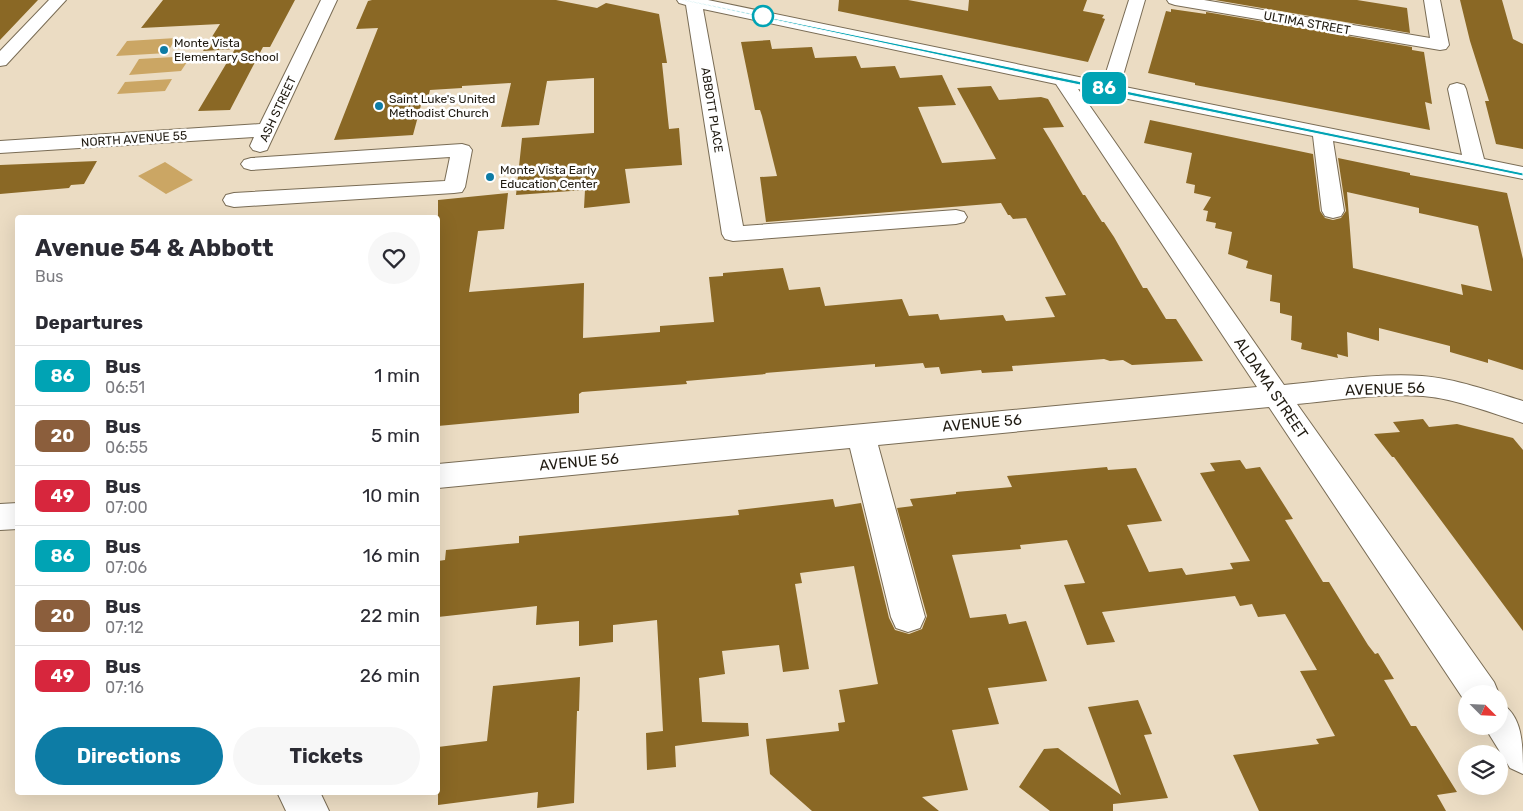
<!DOCTYPE html>
<html lang="en">
<head>
<meta charset="utf-8">
<style>
  :root { --surface:#fff; --page:#f7f7f7; --text:#2b2b33; --muted:#7c7c81; --line:#e1e1e2; --accent:#0d7ca5 }
  body { margin:0; font-family:Rubik,sans-serif; background:var(--page); color:var(--text); height:100vh; display:flex; flex-direction:column; font-size:19px; white-space:nowrap }
  * { box-sizing:border-box; margin:0 }
  p { font-size:16px; color:var(--muted) }
  .icon { flex:none; width:28px; height:28px; fill:none; stroke:currentColor; stroke-width:2; stroke-linecap:round; stroke-linejoin:round }
  .map { position:relative; flex:1; overflow:hidden }
  .sheet { position:absolute; left:15px; top:215px; width:425px; height:580px; display:flex; flex-direction:column; background:var(--surface); border-radius:5px; box-shadow:0 5px 20px #0002 }
  .sheet>* { flex:none }
  .badge { padding:0 10px; border-radius:8px; font-size:18px; line-height:32px }
  .needle { width:32px; rotate:114deg }
  .tools { position:absolute; left:1458px; top:685px; display:grid; gap:10px }
  .tools a { display:grid; place-items:center; width:50px; height:50px; border-radius:50%; background:var(--surface); box-shadow:0 5px 20px #0002; font-size:25px }
  .map>.badge { position:absolute; translate:-50% -50%; box-shadow:0 0 0 2px #fff }
  h2 { padding:0 20px; font-size:19px; line-height:45px }
  .round { display:grid; place-items:center; flex:none; width:52px; height:52px; border-radius:26px; background:var(--page) }
  .head { display:flex; align-items:center; justify-content:space-between; height:85px; padding:0 20px }
  h1 { font-size:24px; font-weight:700; line-height:38px }
  .primary-button { display:flex; gap:10px; margin-top:auto; padding:10px 20px }
  .primary-button a { flex:1; height:58px; border-radius:30px; background:var(--accent); color:#fff; font-size:20px; font-weight:700; line-height:58px; text-align:center }
  .primary-button a+a { background:var(--page); color:var(--text) }
  ul { padding:0; list-style:none }
  li { display:flex; align-items:center; gap:15px; height:60px; padding:0 20px; border-top:1px solid var(--line) }
  li div { flex:1 }
  li b { display:block; font-size:19px }
  li em { font-style:normal }
  li .badge { min-width:55px; font-weight:700; text-align:center }
  .map>svg:first-child { display:block }
  .green { fill:#cba664 }
  .building { fill:#8a6825; fill-rule:evenodd }
  .lines { fill:none; stroke-linecap:round; stroke-linejoin:round }
  .minor-casing { stroke:#796c55; stroke-width:2 }
  .minor { fill:#fff; fill-rule:evenodd }
  .line { fill:#00a3b4; stroke:#fff }
  .stop-dot { fill:#fff; stroke:#00a3b4; stroke-width:2.5 }
  .poi-dot { fill:#0d7ca5; stroke:#fff; stroke-width:2 }
  .labels { text-anchor:middle; dominant-baseline:central; stroke-width:5; stroke-linejoin:round; paint-order:stroke }
  .far-street-label { font-size:12px; fill:#201b12; stroke:#fff }
  .far-poi-label { font-size:12px; fill:#201b12; stroke:#fff; text-anchor:start }
  .street-label { font-size:15px; fill:#201b12; stroke:#fff }
</style>
</head>
<body>
<div class="map">
<svg width="1523" height="811" viewBox="0 0 1523 811">
  <rect width="100%" height="100%" fill="#ebdcc3"/>
  <path class="green" d="M 176,38 L 167,53 L 116,56 L 127,41 Z
    M 191,56 L 181,71 L 129,75 L 139,59 Z
    M 172,79 L 165,91 L 117,94 L 125,82 Z
    M 165,162 L 193,180 L 166,194 L 138,176 Z"/>
  <path class="building" d="M 0,0 L 38,0 L 0,40 Z
    M 163,0 L 295,0 L 270,47 L 263,47 L 230,110 L 198,111 L 235,49 L 203,51 L 220,24 L 141,28 Z
    M 372,0 L 556,0 L 597,8 L 606,3 L 659,14 L 667,63 L 662,63 L 669,129 L 679,128 L 682,165 L 625,169 L 630,203 L 584,208 L 585,190 L 516,195 L 522,138 L 594,133 L 594,78 L 547,81 L 539,125 L 501,127 L 511,83 L 462,86 L 462,88 L 430,90 L 426,105 L 421,105 L 413,135 L 334,140 L 378,28 L 356,29 L 368,1 Z
    M 839,0 L 908,0 L 968,11 L 969,0 L 1087,0 L 1083,11 L 1104,15 L 1102,18 L 1105,19 L 1088,62 L 838,11 Z
    M 1215,0 L 1357,0 L 1407,8 L 1410,33 Z
    M 1460,0 L 1502,0 L 1513,39 L 1523,44 L 1523,149 L 1496,144 L 1485,101 L 1489,101 L 1470,41 Z
    M 1171,9 L 1206,14 L 1206,12 L 1412,47 L 1412,50 L 1424,52 L 1432,104 L 1425,102 L 1430,130 L 1195,85 L 1195,83 L 1148,73 L 1166,11 L 1171,12 Z
    M 770,40 L 772,49 L 812,47 L 815,58 L 856,56 L 861,68 L 895,66 L 900,78 L 942,75 L 956,105 L 918,107 L 942,163 L 996,159 L 957,88 L 991,86 L 999,100 L 1041,97 L 1048,99 L 1064,127 L 1043,128 L 1051,141 L 1083,195 L 1085,195 L 1102,222 L 1104,222 L 1114,237 L 1143,288 L 1147,288 L 1166,319 L 1176,319 L 1203,361 L 1132,365 L 1123,360 L 1110,361 L 1104,359 L 1012,366 L 1013,371 L 982,373 L 981,370 L 941,374 L 939,367 L 925,368 L 923,363 L 875,367 L 875,364 L 765,373 L 766,374 L 686,381 L 687,384 L 582,392 L 579,394 L 579,413 L 438,426 L 438,200 L 508,193 L 504,229 L 478,231 L 469,292 L 584,283 L 583,338 L 660,332 L 660,326 L 714,322 L 709,277 L 723,276 L 723,273 L 783,268 L 789,290 L 820,287 L 825,306 L 902,299 L 909,316 L 938,314 L 940,320 L 1003,315 L 1006,321 L 1055,317 L 1045,297 L 1066,295 L 1026,218 L 1013,219 L 1010,215 L 1008,215 L 1001,203 L 766,222 L 760,177 L 777,176 L 762,116 L 760,110 L 755,110 L 741,42 Z
    M 1150,120 L 1313,154 L 1320,211 L 1325,218 L 1333,220 L 1341,218 L 1346,211 L 1338,158 L 1410,173 L 1410,175 L 1507,193 L 1523,259 L 1523,370 L 1488,359 L 1488,363 L 1450,352 L 1450,346 L 1379,328 L 1379,341 L 1347,332 L 1348,357 L 1337,354 L 1338,358 L 1301,349 L 1302,343 L 1291,340 L 1292,316 L 1280,313 L 1280,303 L 1270,301 L 1272,275 L 1246,268 L 1248,261 L 1228,254 L 1232,232 L 1215,228 L 1216,223 L 1206,221 L 1208,211 L 1203,210 L 1211,197 L 1194,193 L 1195,185 L 1186,183 L 1192,153 L 1144,143 ZM 1347,192 L 1419,208 L 1419,213 L 1478,226 L 1492,291 L 1461,284 L 1463,295 L 1353,268 Z
    M 97,161 L 84,184 L 71,185 L 69,188 L 0,194 L 0,165 Z
    M 1423,419 L 1429,427 L 1457,424 L 1513,438 L 1523,450 L 1523,631 L 1394,457 L 1392,457 L 1374,434 L 1400,432 L 1393,422 Z
    M 1240,460 L 1246,469 L 1260,467 L 1293,519 L 1285,520 L 1323,582 L 1329,582 L 1368,645 L 1375,654 L 1378,653 L 1394,679 L 1384,680 L 1411,726 L 1416,726 L 1457,792 L 1437,795 L 1446,811 L 1259,811 L 1233,755 L 1319,744 L 1316,739 L 1335,736 L 1300,671 L 1317,670 L 1285,614 L 1258,617 L 1252,604 L 1240,606 L 1235,596 L 1102,612 L 1115,642 L 1087,645 L 1064,585 L 1085,583 L 1067,540 L 1020,545 L 1021,549 L 952,555 L 970,618 L 1006,614 L 1009,624 L 1026,621 L 1047,681 L 988,688 L 999,724 L 952,730 L 968,790 L 922,797 L 939,811 L 812,811 L 770,774 L 766,739 L 839,731 L 838,723 L 845,722 L 839,690 L 878,684 L 854,566 L 800,573 L 802,583 L 795,584 L 809,669 L 783,672 L 779,645 L 722,651 L 725,674 L 699,678 L 702,722 L 748,723 L 749,736 L 675,746 L 676,767 L 647,770 L 646,733 L 663,731 L 657,620 L 613,625 L 613,642 L 579,646 L 579,621 L 536,625 L 537,606 L 438,617 L 438,561 L 445,560 L 446,550 L 519,543 L 519,536 L 739,515 L 738,510 L 833,499 L 835,507 L 861,503 L 889,618 L 895,630 L 909,634 L 922,629 L 927,616 L 897,508 L 913,506 L 910,499 L 956,494 L 956,492 L 1012,487 L 1007,476 L 1107,467 L 1108,470 L 1136,468 L 1162,521 L 1127,525 L 1149,572 L 1182,568 L 1186,575 L 1233,569 L 1230,563 L 1250,561 L 1200,473 L 1215,471 L 1210,463 Z
    M 580,677 L 579,711 L 577,711 L 574,803 L 537,808 L 538,792 L 438,805 L 438,747 L 487,741 L 493,686 Z
    M 1138,700 L 1152,734 L 1144,735 L 1168,798 L 1113,804 L 1113,811 L 1050,811 L 1019,787 L 1044,749 L 1058,748 L 1121,795 L 1088,707 Z"/>
  <g class="lines">
    <g class="minor-casing">
      <path id="minor" d="M 49,0 L 66,0 L 6,65 L 0,66 L 0,51 Z
        M 321,0 L 337,0 L 267,150 L 260,152 L 253,150 L 250,146 L 254,137 L 0,153 L 0,141 L 260,124 Z
        M 677,0 L 708,0 L 1103,82 L 1129,0 L 1145,0 L 1120,86 L 1462,155 L 1448,89 L 1450,85 L 1457,83 L 1464,85 L 1466,89 L 1484,159 L 1523,167 L 1523,179 L 1333,141 L 1344,211 L 1341,216 L 1333,218 L 1325,216 L 1322,211 L 1313,136 L 1078,89 L 1284,385 C 1329,381 1376,373 1422,376 C 1453,378 1493,392 1523,401 L 1523,423 C 1491,413 1457,399 1423,396 C 1382,393 1339,400 1297,404 L 1494,682 L 1499,694 L 1466,694 L 1466,703 L 1269,407 L 878,445 L 925,617 L 920,628 L 908,632 L 896,628 L 891,617 L 850,448 L 438,488 L 438,464 L 1257,387 L 1056,84 L 703,9 L 743,226 L 956,210 L 964,212 L 967,217 L 964,222 L 956,224 L 733,241 L 725,239 L 722,234 L 686,5 L 679,3 Z
        M 1167,0 L 1204,0 L 1430,38 L 1424,0 L 1440,0 L 1449,45 L 1446,49 L 1440,50 L 1175,5 L 1169,3 Z
        M 462,144 L 469,146 L 472,150 L 465,187 L 462,192 L 454,193 L 234,207 L 226,205 L 223,200 L 226,195 L 234,193 L 445,181 L 450,157 L 251,170 L 244,168 L 241,164 L 244,160 L 251,158 Z
        M 18,503 L 18,529 L 0,530 L 0,504 Z
        M 1499,702 C 1523,715 1523,744 1523,774 L 1510,768 L 1484,726 L 1499,726 Z
        M 277,792 L 320,792 L 329,811 L 286,811 Z"/>
    </g>
    <use href="#minor" class="minor"/>
  </g>
  <path class="line" d="M 682,0 L 685,0 L 1523,173 L 1523,176 L 1046,78 Z"/>
  <circle class="stop-dot" cx="763" cy="16" r="10"/>
  <g class="poi-dot">
    <circle cx="164" cy="50" r="5"/>
    <circle cx="379" cy="106" r="5"/>
    <circle cx="490" cy="177" r="5"/>
  </g>
  <g class="labels">
    <g class="far-street-label">
      <text transform="translate(1307 23) rotate(10)">ULTIMA STREET</text>
      <text transform="translate(278 109) rotate(-65)">ASH STREET</text>
      <text transform="translate(712 110) rotate(81)">ABBOTT PLACE</text>
      <text transform="translate(134 139) rotate(-4)">NORTH AVENUE 55</text>
    </g>
    <g class="far-poi-label">
      <text x="174" y="43">Monte Vista<tspan x="174" dy="14">Elementary School</tspan></text>
      <text x="389" y="99">Saint Luke's United<tspan x="389" dy="14">Methodist Church</tspan></text>
      <text x="500" y="170">Monte Vista Early<tspan x="500" dy="14">Education Center</tspan></text>
    </g>
    <g class="street-label">
      <text transform="translate(1271 388) rotate(56)">ALDAMA STREET</text>
      <text transform="translate(1385 389) rotate(-2)">AVENUE 56</text>
      <text transform="translate(982 423) rotate(-5)">AVENUE 56</text>
      <text transform="translate(579 462) rotate(-5)">AVENUE 56</text>
    </g>
  </g>
</svg>
<div class="tools">
<a><svg class="needle" viewBox="-14 -14 28 28"><path d="M0-13l5 13h-10z" fill="#e53935"/><path d="M0 13l5-13h-10z" fill="#7c7c81"/></svg></a>
<a><svg class="icon" aria-label="layers" viewBox="0 0 24 24"><path d="M12 4l9 5-9 5-9-5zM3 14l9 5 9-5"/></svg></a>
</div>
<b class="badge" style="left:1104px;top:88px;background:#00a3b4;color:#fff">86</b>
<section class="sheet">
<div class="head"><div><h1>Avenue 54 &amp; Abbott</h1><p>Bus</p></div><a class="round"><svg class="icon" aria-label="heart" viewBox="0 0 24 24"><path d="M12 20l-8-8c-3-5 5-10 8-4 3-6 11-1 8 4z"/></svg></a></div>
<h2>Departures</h2>
<ul>
<li><span class="badge" style="background:#00a3b4;color:#fff">86</span><div><b>Bus</b><p>06:51</p></div><em>1 min</em></li>
<li><span class="badge" style="background:#8b5e3c;color:#fff">20</span><div><b>Bus</b><p>06:55</p></div><em>5 min</em></li>
<li><span class="badge" style="background:#d7263d;color:#fff">49</span><div><b>Bus</b><p>07:00</p></div><em>10 min</em></li>
<li><span class="badge" style="background:#00a3b4;color:#fff">86</span><div><b>Bus</b><p>07:06</p></div><em>16 min</em></li>
<li><span class="badge" style="background:#8b5e3c;color:#fff">20</span><div><b>Bus</b><p>07:12</p></div><em>22 min</em></li>
<li><span class="badge" style="background:#d7263d;color:#fff">49</span><div><b>Bus</b><p>07:16</p></div><em>26 min</em></li>
</ul>
<div class="primary-button"><a>Directions</a><a>Tickets</a></div>
</section>
</div>
</body>
</html>
